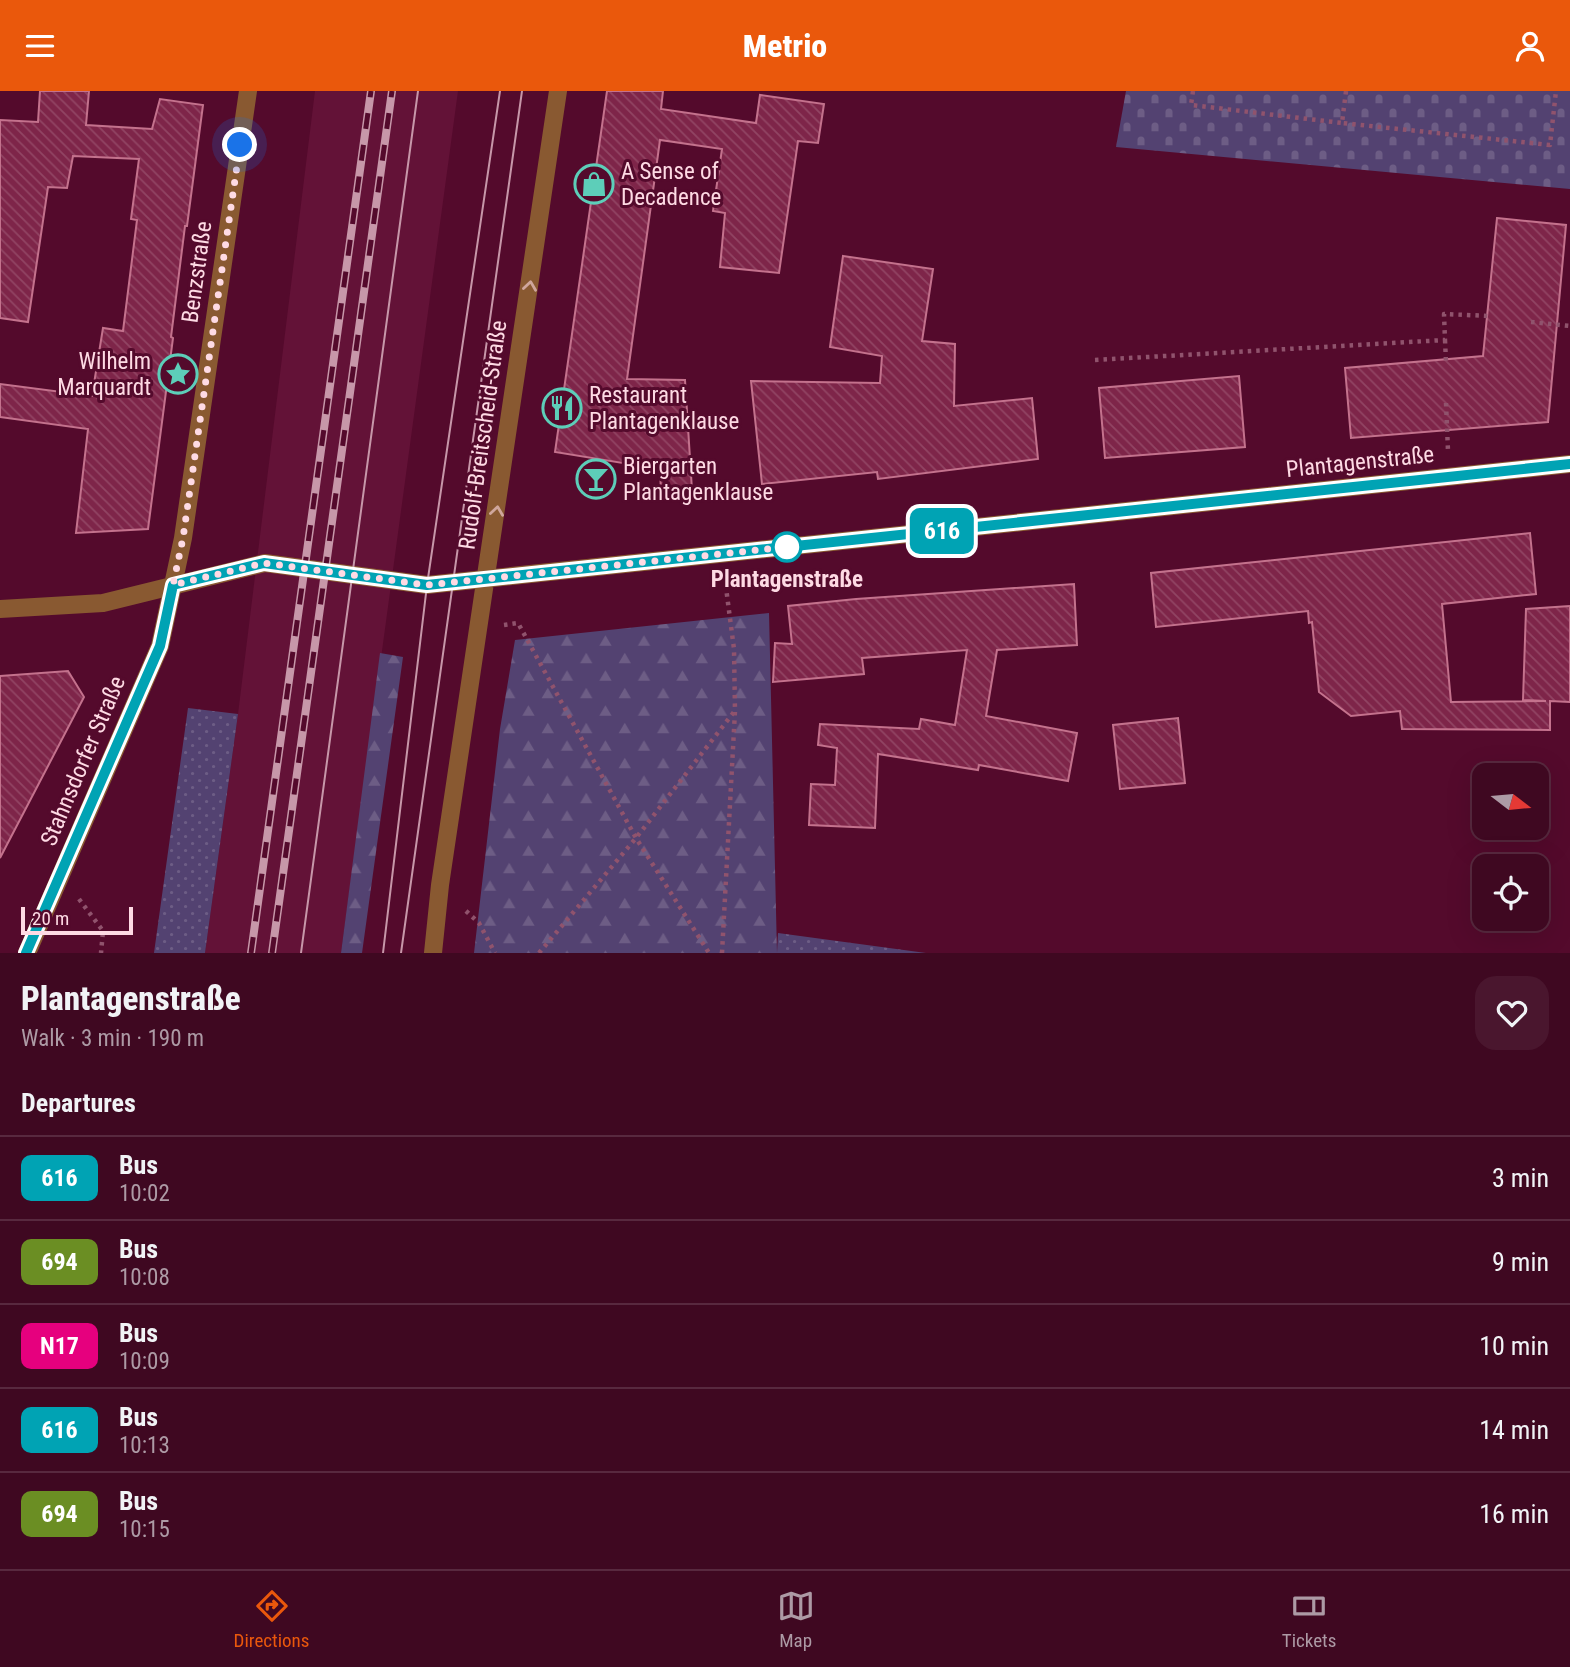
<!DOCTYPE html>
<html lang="en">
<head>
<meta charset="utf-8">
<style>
  :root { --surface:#3f0821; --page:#4a162e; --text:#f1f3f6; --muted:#ad9aa5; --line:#58293f; --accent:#ea580c }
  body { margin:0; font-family:"Roboto Condensed",sans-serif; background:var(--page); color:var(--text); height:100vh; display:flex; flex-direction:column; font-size:26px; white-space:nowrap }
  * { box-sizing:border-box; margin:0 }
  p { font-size:23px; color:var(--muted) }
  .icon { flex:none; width:38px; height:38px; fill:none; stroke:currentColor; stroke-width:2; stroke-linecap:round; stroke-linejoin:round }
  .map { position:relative; height:862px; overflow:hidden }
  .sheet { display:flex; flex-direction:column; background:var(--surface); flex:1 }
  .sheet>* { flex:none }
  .badge { padding:0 14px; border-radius:10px; font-size:24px; line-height:46px }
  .needle { width:46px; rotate:106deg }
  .buttons { position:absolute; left:1472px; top:672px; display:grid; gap:14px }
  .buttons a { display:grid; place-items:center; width:77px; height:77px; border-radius:14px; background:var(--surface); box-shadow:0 7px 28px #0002,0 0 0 2px var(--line); font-size:35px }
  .scale { position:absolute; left:21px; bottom:18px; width:112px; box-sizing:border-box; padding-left:7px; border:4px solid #fedae4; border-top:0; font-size:19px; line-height:24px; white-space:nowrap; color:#fedae4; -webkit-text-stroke:5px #540a2c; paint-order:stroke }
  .you { position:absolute; width:35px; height:35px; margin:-18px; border:5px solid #fff; border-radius:50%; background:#1a73e8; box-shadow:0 0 0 10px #1a73e833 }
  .map>.badge { position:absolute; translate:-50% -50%; box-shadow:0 0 0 4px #fff }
  h2 { padding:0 21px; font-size:26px; line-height:63px }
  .round { display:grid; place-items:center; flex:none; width:74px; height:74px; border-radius:21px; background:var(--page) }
  .headline { display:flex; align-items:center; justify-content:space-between; height:119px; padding:0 21px }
  h1 { font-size:33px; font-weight:800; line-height:52px }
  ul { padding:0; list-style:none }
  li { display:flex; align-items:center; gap:21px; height:84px; padding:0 21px; border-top:2px solid var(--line) }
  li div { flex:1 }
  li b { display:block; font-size:26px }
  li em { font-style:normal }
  li .badge { min-width:77px; font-weight:700; text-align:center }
  header { display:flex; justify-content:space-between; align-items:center; height:91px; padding:0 21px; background:var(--accent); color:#fff; font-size:32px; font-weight:800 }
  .tabs { display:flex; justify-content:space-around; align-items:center; height:98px; border-top:2px solid var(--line); background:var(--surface); font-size:19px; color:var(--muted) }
  .tabs a { display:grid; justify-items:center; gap:4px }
  .tabs .current { color:var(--accent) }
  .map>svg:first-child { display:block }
  .built { fill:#631237 }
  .forest { fill:url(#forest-firs) }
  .cemetery { fill:url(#cemetery-stones) }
  .garden { fill:url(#garden-dots) }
  .building { fill:url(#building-back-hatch); stroke:#c4728d; stroke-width:2 }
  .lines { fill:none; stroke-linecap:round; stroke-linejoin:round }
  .path { stroke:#90536d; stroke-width:4.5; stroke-dasharray:3.5 5; stroke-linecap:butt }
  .minor { stroke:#895931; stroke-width:18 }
  .tram { stroke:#c797a9; stroke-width:2 }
  .rail-casing { stroke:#c797a9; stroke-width:8 }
  .rail { stroke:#540a2c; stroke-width:5; stroke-dasharray:16; stroke-linecap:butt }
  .oneway { stroke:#cfa69c }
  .line-casing { stroke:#fff; stroke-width:16 }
  .line { stroke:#00a3b4; stroke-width:10 }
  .walk { stroke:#fedae4; stroke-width:7; stroke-dasharray:0 12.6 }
  .stop-dot { fill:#fff; stroke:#00a3b4; stroke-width:3.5 }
  .labels { text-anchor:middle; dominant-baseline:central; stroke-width:6; stroke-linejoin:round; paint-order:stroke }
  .poi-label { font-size:23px; fill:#fedae4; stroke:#540a2c; text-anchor:start }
  .street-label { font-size:23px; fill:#fedae4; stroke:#540a2c }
  .stop-label { font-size:23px; font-weight:bold; fill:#fedae4; stroke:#540a2c }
</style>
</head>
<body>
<header><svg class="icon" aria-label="menu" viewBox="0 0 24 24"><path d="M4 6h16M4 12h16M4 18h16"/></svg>Metrio<svg class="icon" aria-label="person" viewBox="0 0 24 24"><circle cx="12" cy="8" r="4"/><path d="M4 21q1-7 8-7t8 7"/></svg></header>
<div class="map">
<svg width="1570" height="862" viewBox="0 0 1570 862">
  <defs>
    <pattern id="forest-firs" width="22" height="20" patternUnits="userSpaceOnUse" patternTransform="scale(1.75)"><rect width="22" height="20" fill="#534271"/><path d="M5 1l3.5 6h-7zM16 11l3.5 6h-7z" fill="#6d5d85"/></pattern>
    <pattern id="cemetery-stones" width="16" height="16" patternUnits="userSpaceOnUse" patternTransform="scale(1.75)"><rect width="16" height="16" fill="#534271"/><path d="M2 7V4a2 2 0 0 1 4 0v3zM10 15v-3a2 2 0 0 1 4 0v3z" fill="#6d5d85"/></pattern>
    <pattern id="garden-dots" width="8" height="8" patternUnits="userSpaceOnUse" patternTransform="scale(1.75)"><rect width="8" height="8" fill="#534271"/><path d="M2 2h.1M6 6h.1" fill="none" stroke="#6d5d85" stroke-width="1.8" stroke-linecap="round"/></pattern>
    <pattern id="building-back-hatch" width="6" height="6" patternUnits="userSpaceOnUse" patternTransform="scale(1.75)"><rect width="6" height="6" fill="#7e2549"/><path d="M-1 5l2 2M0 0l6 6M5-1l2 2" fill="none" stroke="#914463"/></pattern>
  </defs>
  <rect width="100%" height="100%" fill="#540a2c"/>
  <path class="built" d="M 315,0 L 458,0 L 341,862 L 205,862 L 238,623 Z"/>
  <path class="forest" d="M 769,522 L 777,862 L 474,862 L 500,638 L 515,549 Z
    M 380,562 L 403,566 L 362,862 L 341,862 Z"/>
  <path class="cemetery" d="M 1126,0 L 1570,0 L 1570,98 L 1116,56 Z"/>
  <path class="garden" d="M 188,617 L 238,623 L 205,862 L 154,862 Z
    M 778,842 L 926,862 L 777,862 Z"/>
  <path class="building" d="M 40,0 L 89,0 L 86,34 L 152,38 L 160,8 L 203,14 L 187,135 L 185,135 L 171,246 L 173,247 L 148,438 L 76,442 L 88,338 L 0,326 L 0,293 L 92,305 L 103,237 L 123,240 L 137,129 L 131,128 L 139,68 L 73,65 L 67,97 L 48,96 L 28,231 L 0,227 L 0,29 L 38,31 Z
    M 607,0 L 663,0 L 661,18 L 756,32 L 760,4 L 824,13 L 818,52 L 798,50 L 779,182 L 720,176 L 725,122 L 713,120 L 722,58 L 660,49 L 627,288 L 685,289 L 692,399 L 661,401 L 660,378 L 555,361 Z
    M 1497,127 L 1566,134 L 1548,331 L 1351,347 L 1345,277 L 1483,265 Z
    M 843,165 L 933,178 L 922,250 L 955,253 L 954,315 L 1032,307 L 1038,368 L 878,388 L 877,381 L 762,393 L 751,290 L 880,292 L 882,265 L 830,256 Z
    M 1239,285 L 1245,356 L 1105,367 L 1099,297 Z
    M 1530,442 L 1536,503 L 1442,513 L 1451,611 L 1546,610 L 1523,609 L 1526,518 L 1570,515 L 1570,611 L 1550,610 L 1550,639 L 1402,638 L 1400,620 L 1351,625 L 1319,601 L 1312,531 L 1309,532 L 1308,520 L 1156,536 L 1151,482 Z
    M 1074,493 L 1077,554 L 997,559 L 986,625 L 1077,642 L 1068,690 L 979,674 L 978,679 L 878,663 L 875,737 L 809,734 L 811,693 L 835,694 L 837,657 L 818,654 L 820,633 L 919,638 L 921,628 L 955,634 L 967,559 L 862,567 L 864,583 L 773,591 L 775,552 L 792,553 L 788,515 L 856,508 Z
    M 68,580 L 84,606 L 0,767 L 0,585 Z
    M 1178,627 L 1185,692 L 1120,698 L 1113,634 Z"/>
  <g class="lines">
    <path class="path" d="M 1193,0 L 1191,14 L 1342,32
      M 1346,0 L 1342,32 L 1550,54 L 1556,0
      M 1531,231 L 1570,235
      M 1445,249 L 1446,271
      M 1095,269 L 1445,249 L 1444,223 L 1490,225
      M 1446,312 L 1448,360
      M 504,534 L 518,532 L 636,747 L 709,862
      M 79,808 L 103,840 L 101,862
      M 466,820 L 479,832 L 495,862
      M 539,862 L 636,747 L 734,621
      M 722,862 L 735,620 L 734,558 L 725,489"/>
    <path class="minor" d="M 0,518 L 103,512 L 265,472 L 427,494 L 1570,373
      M 27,862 L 160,555 L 183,447 L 248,0
      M 433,862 L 440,794 L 558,0"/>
    <path class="tram" d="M 301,862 L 418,0
      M 383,862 L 427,494 L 500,0
      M 401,862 L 522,0"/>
    <g class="rail-casing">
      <path id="rail" d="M 251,862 L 371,0
        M 272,862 L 392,0"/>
    </g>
    <use href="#rail" class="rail"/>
  </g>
  <defs><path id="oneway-chevron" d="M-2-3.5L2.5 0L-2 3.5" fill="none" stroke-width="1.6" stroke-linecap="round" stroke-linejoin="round" transform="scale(1.75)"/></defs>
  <g class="oneway">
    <use href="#oneway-chevron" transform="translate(530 195) rotate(-82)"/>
    <use href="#oneway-chevron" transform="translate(497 420) rotate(-82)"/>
  </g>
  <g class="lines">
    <g class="line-casing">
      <path id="line" d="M 26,862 L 160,555 L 173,494 L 264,472 L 427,494 L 1570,373"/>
    </g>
    <use href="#line" class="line"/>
    <path class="walk" d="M 240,54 L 183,447 L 173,494 L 264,472 L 427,494 L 787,456"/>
  </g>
  <defs>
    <g id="shop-ring" transform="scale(2.0125)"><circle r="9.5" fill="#540a2c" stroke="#5dceb9" stroke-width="1.5"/><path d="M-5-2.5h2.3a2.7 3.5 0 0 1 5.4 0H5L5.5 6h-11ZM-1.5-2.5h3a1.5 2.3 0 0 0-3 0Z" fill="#5dceb9"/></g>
    <g id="sight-ring" transform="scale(2.0125)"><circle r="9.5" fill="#540a2c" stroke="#5dceb9" stroke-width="1.5"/><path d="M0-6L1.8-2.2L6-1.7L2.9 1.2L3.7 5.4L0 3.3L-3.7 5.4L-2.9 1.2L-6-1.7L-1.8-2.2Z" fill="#5dceb9"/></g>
    <g id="restaurant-ring" transform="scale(2.0125)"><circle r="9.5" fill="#540a2c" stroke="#5dceb9" stroke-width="1.5"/><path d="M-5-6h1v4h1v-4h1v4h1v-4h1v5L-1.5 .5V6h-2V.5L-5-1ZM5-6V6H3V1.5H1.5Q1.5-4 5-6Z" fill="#5dceb9"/></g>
    <g id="bar-ring" transform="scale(2.0125)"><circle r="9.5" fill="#540a2c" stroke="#5dceb9" stroke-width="1.5"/><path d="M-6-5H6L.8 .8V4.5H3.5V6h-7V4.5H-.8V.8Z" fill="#5dceb9"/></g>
  </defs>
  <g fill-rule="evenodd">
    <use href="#shop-ring" x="594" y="93"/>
    <use href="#sight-ring" x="178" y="283"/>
    <use href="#restaurant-ring" x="562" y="317"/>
    <use href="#bar-ring" x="596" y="388"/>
  </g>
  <circle class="stop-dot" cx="787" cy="456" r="14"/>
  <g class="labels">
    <g class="poi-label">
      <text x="621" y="80">A Sense of<tspan x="621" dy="26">Decadence</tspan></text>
      <text x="151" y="270" text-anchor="end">Wilhelm<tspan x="151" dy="26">Marquardt</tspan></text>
      <text x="589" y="304">Restaurant<tspan x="589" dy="26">Plantagenklause</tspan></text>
      <text x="623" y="375">Biergarten<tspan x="623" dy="26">Plantagenklause</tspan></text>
    </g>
    <g class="street-label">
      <text transform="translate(197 181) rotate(-82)">Benzstraße</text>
      <text transform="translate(483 344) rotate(-82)">Rudolf-Breitscheid-Straße</text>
      <text transform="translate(1360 371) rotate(-6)">Plantagenstraße</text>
      <text transform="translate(83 670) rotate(-67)">Stahnsdorfer Straße</text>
    </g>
    <g class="stop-label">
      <text x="787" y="488">Plantagenstraße</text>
    </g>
  </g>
</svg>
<div class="buttons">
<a><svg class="needle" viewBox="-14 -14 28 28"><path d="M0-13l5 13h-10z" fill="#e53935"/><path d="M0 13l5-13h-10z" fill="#ad9aa5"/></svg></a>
<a><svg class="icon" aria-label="locate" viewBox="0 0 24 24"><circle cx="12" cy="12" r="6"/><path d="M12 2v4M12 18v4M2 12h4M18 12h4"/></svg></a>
</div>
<div class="scale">20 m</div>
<div class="you" style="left:240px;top:54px"></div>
<b class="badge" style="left:942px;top:440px;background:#00a3b4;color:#fff">616</b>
</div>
<section class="sheet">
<div class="headline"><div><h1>Plantagenstraße</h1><p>Walk · 3 min · 190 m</p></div><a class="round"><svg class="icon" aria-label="heart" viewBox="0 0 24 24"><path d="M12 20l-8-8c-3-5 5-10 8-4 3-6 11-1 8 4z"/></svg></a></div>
<h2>Departures</h2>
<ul>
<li><span class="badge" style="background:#00a3b4;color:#fff">616</span><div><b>Bus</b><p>10:02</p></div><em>3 min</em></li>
<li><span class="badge" style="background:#6b8e23;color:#fff">694</span><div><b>Bus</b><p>10:08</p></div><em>9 min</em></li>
<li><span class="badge" style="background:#e6007e;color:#fff">N17</span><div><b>Bus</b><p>10:09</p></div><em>10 min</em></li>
<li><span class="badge" style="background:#00a3b4;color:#fff">616</span><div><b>Bus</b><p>10:13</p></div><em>14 min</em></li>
<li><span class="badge" style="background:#6b8e23;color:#fff">694</span><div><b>Bus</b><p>10:15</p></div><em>16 min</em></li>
</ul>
</section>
<nav class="tabs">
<a class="current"><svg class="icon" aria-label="directions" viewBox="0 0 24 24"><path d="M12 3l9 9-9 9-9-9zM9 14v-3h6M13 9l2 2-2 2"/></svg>Directions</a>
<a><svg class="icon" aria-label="map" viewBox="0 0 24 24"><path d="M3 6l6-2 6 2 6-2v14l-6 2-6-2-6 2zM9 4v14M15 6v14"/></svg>Map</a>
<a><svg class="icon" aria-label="tickets" viewBox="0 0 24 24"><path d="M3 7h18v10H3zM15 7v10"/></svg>Tickets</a>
</nav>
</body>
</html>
